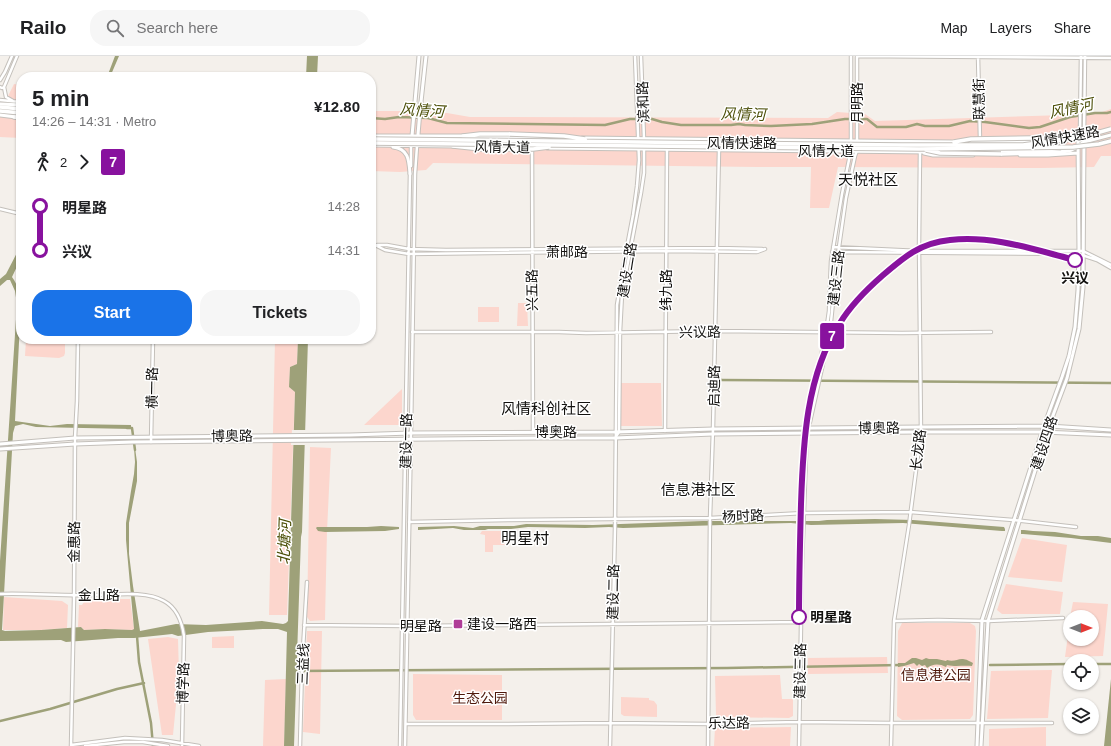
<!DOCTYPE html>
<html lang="en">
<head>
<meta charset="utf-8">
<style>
  :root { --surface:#fff; --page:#f6f6f6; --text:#202124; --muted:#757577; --line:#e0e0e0; --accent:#1a73e8 }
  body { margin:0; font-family:Arial,"Noto Sans SC",sans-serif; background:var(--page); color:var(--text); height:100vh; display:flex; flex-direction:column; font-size:15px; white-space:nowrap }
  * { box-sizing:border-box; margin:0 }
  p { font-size:13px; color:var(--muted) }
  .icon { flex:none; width:22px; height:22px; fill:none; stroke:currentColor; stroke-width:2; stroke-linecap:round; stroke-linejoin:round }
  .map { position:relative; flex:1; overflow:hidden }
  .panel { position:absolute; left:16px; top:16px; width:360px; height:272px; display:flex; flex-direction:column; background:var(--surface); border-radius:16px; box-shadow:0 1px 3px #0004 }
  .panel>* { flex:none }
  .badge { padding:0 8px; border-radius:3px; font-size:14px; line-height:26px }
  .needle { width:26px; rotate:90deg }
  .fabs { position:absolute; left:1063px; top:554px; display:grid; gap:8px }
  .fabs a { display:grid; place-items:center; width:36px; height:36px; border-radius:50%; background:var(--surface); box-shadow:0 1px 3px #0004; font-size:20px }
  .map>.badge { position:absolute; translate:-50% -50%; box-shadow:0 0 0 2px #fff }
  .legs { display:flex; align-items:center; gap:6px; height:44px; padding:0 16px; font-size:13px }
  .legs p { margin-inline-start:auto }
  .head { display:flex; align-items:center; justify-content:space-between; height:68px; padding:0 16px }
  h1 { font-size:22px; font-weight:800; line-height:30px }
  .action { display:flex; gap:8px; margin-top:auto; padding:8px 16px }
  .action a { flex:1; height:46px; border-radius:16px; background:var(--accent); color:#fff; font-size:16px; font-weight:800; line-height:46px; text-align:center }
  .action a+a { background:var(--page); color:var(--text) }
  ul { padding:0 16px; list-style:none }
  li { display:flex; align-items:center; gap:14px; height:44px; font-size:15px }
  li i { display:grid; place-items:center; width:6px; height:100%; margin:0 5px; background:currentColor }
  li i::after { content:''; width:10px; height:10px; margin:-5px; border:3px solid; border-radius:50%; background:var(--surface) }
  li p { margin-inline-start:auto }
  li:first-child i { background:linear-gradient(#0000 50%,currentColor 0) }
  li:last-child i { background:linear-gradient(currentColor 50%,#0000 0) }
  header { display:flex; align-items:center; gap:24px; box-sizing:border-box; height:56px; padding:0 20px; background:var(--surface); border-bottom:1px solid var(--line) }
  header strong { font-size:19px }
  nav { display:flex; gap:22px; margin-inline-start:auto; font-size:14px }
  .search { width:280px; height:36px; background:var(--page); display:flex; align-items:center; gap:10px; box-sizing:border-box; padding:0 14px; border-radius:16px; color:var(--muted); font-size:15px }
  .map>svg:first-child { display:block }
  .green { fill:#fcd6cd }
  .water { fill:#9ea179 }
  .pier { fill:#f4f0eb }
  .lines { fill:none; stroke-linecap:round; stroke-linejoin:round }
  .canal { stroke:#9ea179; stroke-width:2.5 }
  .secondary-casing { stroke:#c4c0bb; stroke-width:4.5 }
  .primary-casing { stroke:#c4c0bb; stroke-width:5 }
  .highway-casing { stroke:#c4c0bb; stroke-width:5.5 }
  .secondary { stroke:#fff; stroke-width:2.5 }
  .primary { stroke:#fff; stroke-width:3 }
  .highway { stroke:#fff; stroke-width:3.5 }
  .highway-bridge-casing { stroke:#c4c0bb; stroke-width:5.5; stroke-linecap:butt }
  .highway-bridge { stroke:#fff; stroke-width:3.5 }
  .line-1-casing { stroke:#fff; stroke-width:9 }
  .line-1 { stroke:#88129e; stroke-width:6 }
  .stop-1-dot { fill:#fff; stroke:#88129e; stroke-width:2 }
  .poi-dot { fill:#af3d98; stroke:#fff; stroke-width:1.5 }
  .labels { text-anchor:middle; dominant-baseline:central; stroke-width:3; stroke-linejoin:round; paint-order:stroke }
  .street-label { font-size:14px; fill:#12110f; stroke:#fff }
  .stop-label { font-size:14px; font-weight:bold; fill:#12110f; stroke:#fff }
  .poi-label { font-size:14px; fill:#12110f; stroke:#fff; text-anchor:start }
  .park-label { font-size:14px; fill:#4f180b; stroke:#fff }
  .water-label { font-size:15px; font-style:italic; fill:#4b4e07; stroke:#fff }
  .neighbourhood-label { font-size:15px; fill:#12110f; stroke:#fff }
  .quarter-label { font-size:16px; fill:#12110f; stroke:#fff }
</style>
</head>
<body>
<header>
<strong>Railo</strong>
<div class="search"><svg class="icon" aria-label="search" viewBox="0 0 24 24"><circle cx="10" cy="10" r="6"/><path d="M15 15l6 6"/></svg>Search here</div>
<nav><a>Map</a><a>Layers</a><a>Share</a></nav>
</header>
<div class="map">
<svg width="1111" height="690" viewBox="0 0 1111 690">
  <rect width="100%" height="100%" fill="#f4f0eb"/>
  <path class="green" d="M 14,28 L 21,29 L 21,82 L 0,81 L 0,56 Z
    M 1111,53 L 1111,100 L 1101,100 L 1094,111 L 1041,112 L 838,111 L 829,152 L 810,152 L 811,111 L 757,111 L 433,107 L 426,114 L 400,116 L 371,115 L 371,55 L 424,55 L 447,57 L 470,61 L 828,62 L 837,56 L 865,58 L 875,65 L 1096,58 Z
    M 518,247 L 527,247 L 528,270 L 517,270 Z
    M 478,251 L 499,251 L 499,266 L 478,266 Z
    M 26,283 L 65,283 L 65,297 L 64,300 L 59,302 L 25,300 Z
    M 275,283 L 298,283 L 297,308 L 290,311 L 289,331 L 295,336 L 287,559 L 269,559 Z
    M 619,327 L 661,327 L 662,370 L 618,370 Z
    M 402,333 L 402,369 L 364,369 Z
    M 310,391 L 331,392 L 327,475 L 325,564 L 310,565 L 307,561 Z
    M 482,475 L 505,475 L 505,489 L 493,489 L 493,496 L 485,496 L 485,479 L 480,478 Z
    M 1022,482 L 1067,489 L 1062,526 L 1008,521 Z
    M 1006,528 L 1063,536 L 1060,558 L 1002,558 L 997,554 Z
    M 4,541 L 62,545 L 68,549 L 67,572 L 41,574 L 3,574 Z
    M 88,543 L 130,543 L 134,573 L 132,574 L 105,573 L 84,574 L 81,571 L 78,571 L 79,549 L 82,549 L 84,546 Z
    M 1073,546 L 1108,548 L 1103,600 L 1065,601 L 1070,564 L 1070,583 L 1092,583 L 1092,561 L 1070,561 Z
    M 902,567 L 970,567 L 975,570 L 976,575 L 973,659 L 970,663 L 902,664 L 897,660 L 898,575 Z
    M 307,575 L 322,575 L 320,678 L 303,676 Z
    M 234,580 L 234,592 L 212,592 L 212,581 Z
    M 168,581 L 178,583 L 179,618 L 173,679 L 162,679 L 148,583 Z
    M 887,601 L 888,617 L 808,618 L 808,602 Z
    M 1052,614 L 1048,662 L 987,663 L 991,615 Z
    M 413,618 L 502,619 L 502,664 L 416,664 L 413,659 Z
    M 780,619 L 782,643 L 793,643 L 793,660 L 789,662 L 718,661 L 716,659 L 715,620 Z
    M 286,623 L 284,690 L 263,690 L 265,624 Z
    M 621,641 L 649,642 L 649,644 L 654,645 L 657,649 L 657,661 L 624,660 L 621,658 Z
    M 791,671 L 790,690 L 714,690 L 715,672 Z
    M 1046,671 L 1046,690 L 989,690 L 989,673 Z"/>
  <path class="water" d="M 115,0 L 119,0 L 110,21 L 107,21 Z
    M 307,0 L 318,0 L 317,21 L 306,21 Z
    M 21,189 L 21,202 L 12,221 C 18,229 19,237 21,247 L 15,365 L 50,370 L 67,368 L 131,369 L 131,373 L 36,371 L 23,368 L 15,370 L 13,377 L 2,574 L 5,575 L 41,574 L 81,571 L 84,574 L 105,573 L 132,574 L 134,573 L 126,484 L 126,467 L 131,435 L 134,418 L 135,406 L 134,392 L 135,392 L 137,406 L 137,425 L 129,467 L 129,498 L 133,530 L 140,575 L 176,568 L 206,569 L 262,565 L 283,568 L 286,567 L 288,565 L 295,336 L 289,331 L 290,311 L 297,308 L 298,283 L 308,283 L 302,476 L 301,481 L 294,690 L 284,690 L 287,576 L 278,573 L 263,573 L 208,576 L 178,580 L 172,578 L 163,579 L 134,582 L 118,582 L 66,586 L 61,584 L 0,585 L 0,505 L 17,248 L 15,235 L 10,224 L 7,224 L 0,230 L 0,223 L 6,218 Z
    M 875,463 L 913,464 L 1004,471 L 1005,473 L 1005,475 L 1002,475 L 903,467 L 811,469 L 791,467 L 623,472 L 609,471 L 585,472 L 528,471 L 511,473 L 488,473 L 485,474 L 464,474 L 453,472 L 418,474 L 418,471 L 454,470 L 473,472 L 480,470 L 514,470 L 526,468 L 593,469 L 703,465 L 819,465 L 827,464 Z
    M 381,470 L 399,471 L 399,473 L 385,475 L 325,476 L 318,475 L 316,472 L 317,471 L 367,471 Z
    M 1021,474 L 1024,474 L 1033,475 L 1055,476 L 1081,480 L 1098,480 L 1111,482 L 1111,487 L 1071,482 L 1023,478 L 1021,478 Z
    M 912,602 L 916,602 L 922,604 L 926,602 L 929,603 L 937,603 L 946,605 L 947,604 C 958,607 959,598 973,607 L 972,610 C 963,609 956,611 947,609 L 946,611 C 939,607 932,608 927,612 L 925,609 L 922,610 L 919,608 L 917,610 L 914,607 L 904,610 L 898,611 L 898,607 L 905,607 Z
    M 1111,623 L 1111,690 L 1104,690 Z"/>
  <path class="pier" d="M 292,374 L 307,374 L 307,389 L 291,389 Z"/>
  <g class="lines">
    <path class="canal" d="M 371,62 L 385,63 L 399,61 L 428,62 L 447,67 L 605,69 L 630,63 L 652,63 L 662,66 L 681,69 L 731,69 L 739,68 L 745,69 L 771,70 L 812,68 L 845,63 L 867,63 L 877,71 L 906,71 L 917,68 L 925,70 L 949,70 L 970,65 L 985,66 L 1029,72 L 1040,71 L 1070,61 L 1095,57 L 1107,57 L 1111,56
      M 720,324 L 1111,327
      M 127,372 L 132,372 L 135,394
      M 137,580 L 139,606 L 151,667 L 153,690
      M 1092,608 L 1111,608
      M 990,609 L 1070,608
      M 295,615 L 727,612 L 900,609
      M 0,665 L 50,653 L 117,633 L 144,627"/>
    <g class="secondary-casing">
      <path id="secondary" d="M 641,0 L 644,83
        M 851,0 L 851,85
        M 857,0 L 1111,2
        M 978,0 L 980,83
        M 0,24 L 5,16 L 12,0
        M 0,31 L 2,32 L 4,31
        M 0,44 L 21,46
        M 13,45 L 6,41 L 4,31 L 17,0
        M 1078,81 L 1080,75 L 1081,0
        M 1084,81 L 1085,0
        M 857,85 L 857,0
        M 532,92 L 533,376
        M 411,110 L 411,89
        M 0,153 L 21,158
        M 371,188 L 375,189 L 385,194 L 409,198 L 667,195 L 757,196 L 765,193
        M 377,189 L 387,189 L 409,193 L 446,194 L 717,192 L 762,193
        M 833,191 L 919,195 L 1083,195 L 1111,209
        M 832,196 L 1079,198 L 1097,204 L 1111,212
        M 412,276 L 559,276 L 586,277 L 715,275 L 902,277 L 991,276
        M 807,369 L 826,276 L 829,255 L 831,205 L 842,138 L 851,94
        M 665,375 L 667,93
        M 615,382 L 619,376 L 620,276 L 622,238 L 641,137 L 644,117 L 644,92
        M 151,386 L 153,283
        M 409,466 L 508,464 L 710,462 L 804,457 L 910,456 L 1013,464 L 1076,471
        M 0,538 C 31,537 61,540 92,539 C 112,539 146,534 164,545 C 177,552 182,566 184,580 L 182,690
        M 894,565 L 938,564 L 988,565 L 1063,562
        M 304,569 L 407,570 L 801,566
        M 406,668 L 506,668 L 611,667 L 709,668 L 799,666 L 892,667 L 1052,667
        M 71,689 L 125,682 L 162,684 L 199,690
        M 71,690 L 74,544 L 75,382 L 77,345 L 78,283
        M 85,690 L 124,686 L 143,686 L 168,690
        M 300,690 L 302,610 L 307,526
        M 400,690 L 410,117
        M 405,690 L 411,377 L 415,118 L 417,90
        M 610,690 L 615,472 L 617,249 L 626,196 L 633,159 L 637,130 L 639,104 L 635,0
        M 708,690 L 710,462 L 713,373 L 719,94
        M 799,690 L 802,509 L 807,372 L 810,366 L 830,276 L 837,205 L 846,142 L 855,100 L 857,94
        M 891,690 L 894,565 L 909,469 L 921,376 L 919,191 L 920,96"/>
    </g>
    <g class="primary-casing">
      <path id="primary" d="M 0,48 L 21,49
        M 0,59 L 16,61
        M 371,80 L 463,80 L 478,82 L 569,82
        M 412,80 L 419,0
        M 582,82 L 955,86
        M 962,86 L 1035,86
        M 1050,87 L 1056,87 L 1066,85
        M 371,89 L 455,90
        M 417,90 L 420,55 L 426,0
        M 469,90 L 519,91
        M 1078,90 L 1084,86 L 1111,79
        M 393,91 C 409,93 409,105 410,118
        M 547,92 L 929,96
        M 961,96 L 1047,94 L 1065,92
        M 924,97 L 933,99 L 973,99
        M 1020,99 L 1048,99 L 1078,97
        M 0,388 L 75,382 L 350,379 L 411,377 L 615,376 L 713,373 L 921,371 L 1044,370 L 1049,370 L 1111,374
        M 0,393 L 75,388 L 133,386 L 544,382 L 615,382 L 713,378 L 921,376 L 1043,376 L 1111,379
        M 977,690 L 982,564 L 1044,370 L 1062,321 L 1069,300 L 1075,271 L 1078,234 L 1079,196 L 1078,83
        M 981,690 L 988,565 L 1049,370 L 1067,322 L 1079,273 L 1083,231 L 1084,82"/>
    </g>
    <g class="highway-casing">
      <path id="highway" d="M 0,51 L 21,53
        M 0,55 L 21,57
        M 14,61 L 21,62
        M 463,80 L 480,78 L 510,78
        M 1033,82 L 1052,81 L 1064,83
        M 453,90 L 481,93
        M 1001,98 L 1061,96 L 1071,94 L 1077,91"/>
    </g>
    <use href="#secondary" class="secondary"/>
    <use href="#primary" class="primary"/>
    <use href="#highway" class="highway"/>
    <g class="highway-bridge-casing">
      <path id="highway-bridge" d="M 510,78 L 564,80 L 585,83
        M 371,83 L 901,89 L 1023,89 L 1069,83 L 1086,80 L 1111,73
        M 954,86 L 971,83 L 1033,82
        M 371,87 L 919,93 L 1073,91 L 1099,88 L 1111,85
        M 481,93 L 533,93 L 549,91
        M 926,94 L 940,97 L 1001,98"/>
    </g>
    <use href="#highway-bridge" class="highway-bridge"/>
  </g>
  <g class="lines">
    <g class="line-1-casing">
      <path id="line-1" d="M 799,561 C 799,523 800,486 801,448 C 803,388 806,319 840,267 C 851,249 866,234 882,220 C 904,201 920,187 950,184 C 993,179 1035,194 1075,204"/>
    </g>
    <use href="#line-1" class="line-1"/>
  </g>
  <g class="stop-1-dot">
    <circle cx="1075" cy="204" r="7"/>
    <circle cx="799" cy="561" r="7"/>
  </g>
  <rect class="poi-dot" x="453" y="563" width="10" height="10" rx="2"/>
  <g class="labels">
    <g class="street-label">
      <text transform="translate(979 43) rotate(-91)">联慧街</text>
      <text transform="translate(643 46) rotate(-92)">滨和路</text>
      <text transform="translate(857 47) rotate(-90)">月明路</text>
      <text transform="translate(1065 81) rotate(-10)">风情快速路</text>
      <text x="742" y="87">风情快速路</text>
      <text transform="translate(502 91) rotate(1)">风情大道</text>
      <text x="826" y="95">风情大道</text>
      <text x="567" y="196">萧邮路</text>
      <text transform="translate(627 214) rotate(-81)">建设二路</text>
      <text transform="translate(836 222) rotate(-84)">建设三路</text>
      <text transform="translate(532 234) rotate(-91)">兴五路</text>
      <text transform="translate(666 234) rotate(-90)">纬九路</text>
      <text transform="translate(700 276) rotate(-1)">兴议路</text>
      <text transform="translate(714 330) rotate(-89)">启迪路</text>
      <text transform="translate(152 332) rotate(-89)">横一路</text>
      <text transform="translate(879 372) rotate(-1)">博奥路</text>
      <text x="556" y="376">博奥路</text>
      <text transform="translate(232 380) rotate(-1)">博奥路</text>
      <text transform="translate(406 385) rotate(-89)">建设一路</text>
      <text transform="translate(1044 387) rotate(-72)">建设四路</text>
      <text transform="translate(918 394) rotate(-83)">长龙路</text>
      <text transform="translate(743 460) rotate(-3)">杨时路</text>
      <text transform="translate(74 486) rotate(-89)">金惠路</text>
      <text transform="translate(613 536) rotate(-89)">建设二路</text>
      <text x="99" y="539">金山路</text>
      <text x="421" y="570">明星路</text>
      <text transform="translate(303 608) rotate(-88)">三益线</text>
      <text transform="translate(800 615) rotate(-89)">建设三路</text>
      <text transform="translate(183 627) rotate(-88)">博学路</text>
      <text transform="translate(729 667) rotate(-1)">乐达路</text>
    </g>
    <g class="stop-label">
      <text x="1075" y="222">兴议</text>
      <text x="810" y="561" text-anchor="start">明星路</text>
    </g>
    <g class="poi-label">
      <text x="467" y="568">建设一路西</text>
    </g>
    <g class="park-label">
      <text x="936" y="619">信息港公园</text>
      <text x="480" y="642">生态公园</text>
    </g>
    <g class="water-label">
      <text transform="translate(1071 52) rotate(-12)">风情河</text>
      <text transform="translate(422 54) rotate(4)">风情河</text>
      <text transform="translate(743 58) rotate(1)">风情河</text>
      <text transform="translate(284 486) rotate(-88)">北塘河</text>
    </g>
    <g class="neighbourhood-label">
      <text x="868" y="123">天悦社区</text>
      <text x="546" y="352">风情科创社区</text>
      <text x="698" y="433">信息港社区</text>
    </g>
    <g class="quarter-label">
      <text x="525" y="482">明星村</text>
    </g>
  </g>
</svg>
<div class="fabs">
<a><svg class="needle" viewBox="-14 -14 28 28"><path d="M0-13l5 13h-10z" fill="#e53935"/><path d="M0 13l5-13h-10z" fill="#757577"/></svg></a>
<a><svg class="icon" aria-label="locate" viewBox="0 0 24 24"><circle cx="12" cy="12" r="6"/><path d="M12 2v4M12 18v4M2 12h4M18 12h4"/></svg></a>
<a><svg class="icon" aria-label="layers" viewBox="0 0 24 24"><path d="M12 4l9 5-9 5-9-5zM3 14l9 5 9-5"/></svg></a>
</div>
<b class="badge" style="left:832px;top:280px;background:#88129e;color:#fff">7</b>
<section class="panel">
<div class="head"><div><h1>5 min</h1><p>14:26 – 14:31 · Metro</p></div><b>¥12.80</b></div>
<div class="legs"><svg class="icon" aria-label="walk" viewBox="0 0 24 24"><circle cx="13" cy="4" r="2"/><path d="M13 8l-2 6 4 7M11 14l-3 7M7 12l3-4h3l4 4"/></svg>2<svg class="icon" aria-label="forward" viewBox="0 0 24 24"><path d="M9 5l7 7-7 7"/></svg><b class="badge" style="background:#88129e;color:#fff">7</b></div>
<ul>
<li><i style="color:#88129e"></i><b>明星路</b><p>14:28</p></li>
<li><i style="color:#88129e"></i><b>兴议</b><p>14:31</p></li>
</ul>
<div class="action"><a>Start</a><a>Tickets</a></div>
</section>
</div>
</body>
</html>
